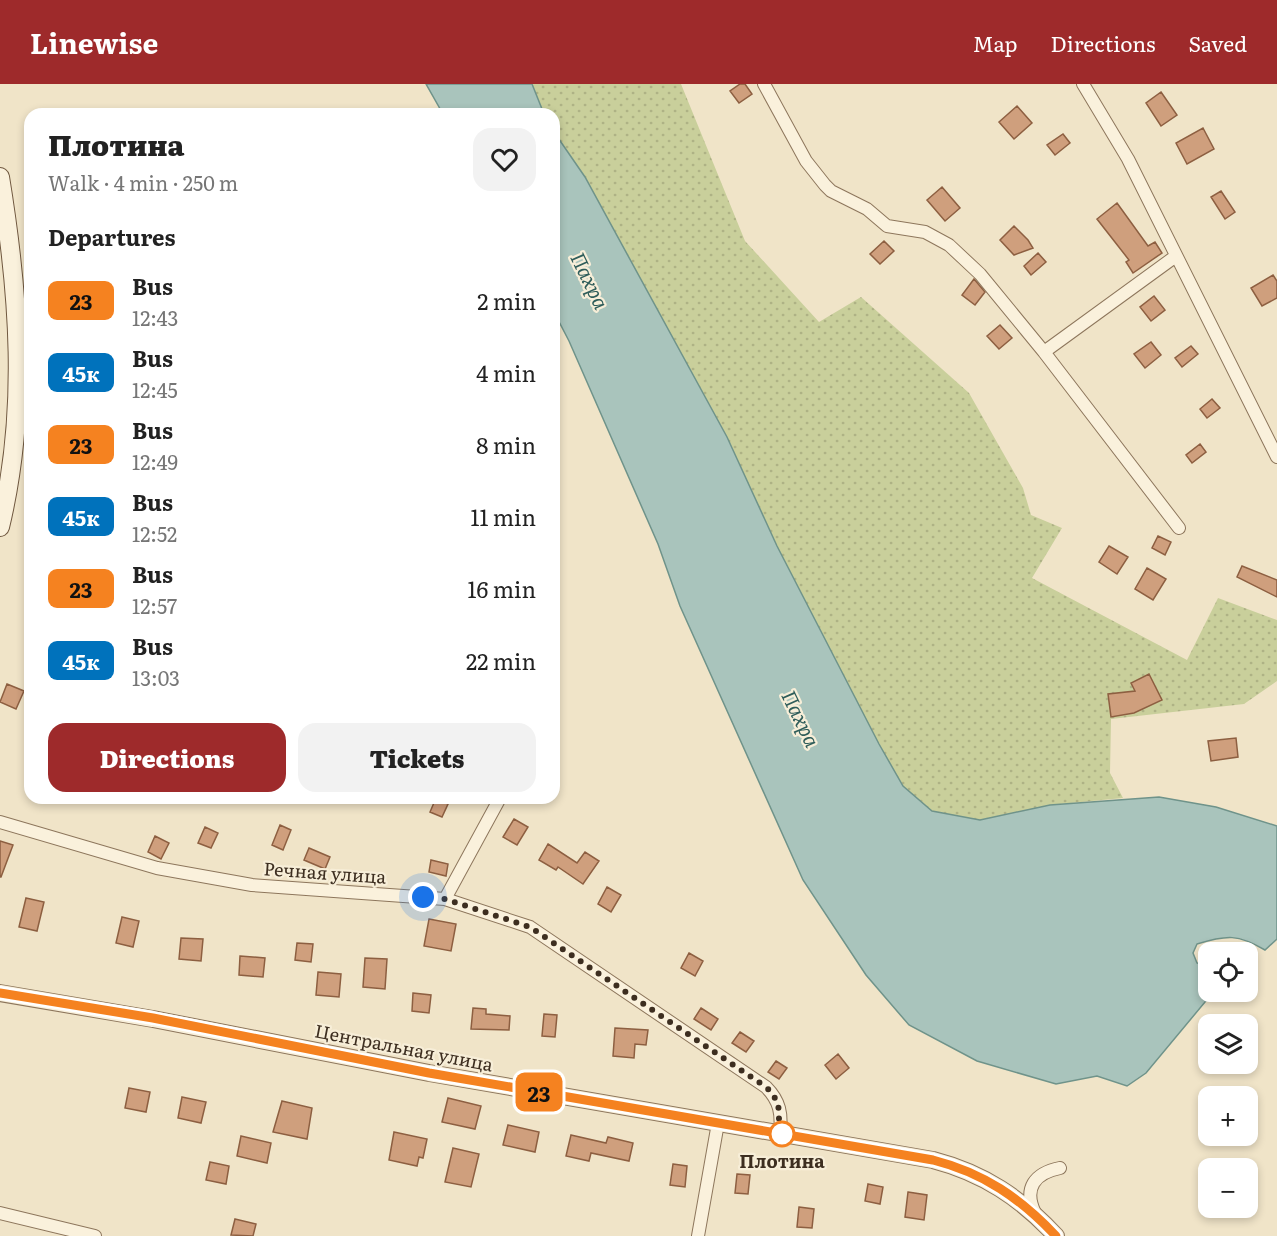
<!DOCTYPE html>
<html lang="en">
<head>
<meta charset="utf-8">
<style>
  :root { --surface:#fff; --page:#f2f2f2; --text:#222; --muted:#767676; --accent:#9e2a2b }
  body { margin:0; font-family:Literata,serif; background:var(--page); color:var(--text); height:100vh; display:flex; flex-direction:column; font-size:22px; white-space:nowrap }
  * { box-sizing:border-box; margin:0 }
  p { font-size:20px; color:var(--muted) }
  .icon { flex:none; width:33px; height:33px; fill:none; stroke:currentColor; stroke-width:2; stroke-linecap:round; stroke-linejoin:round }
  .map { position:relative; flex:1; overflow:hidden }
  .drawer { position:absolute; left:24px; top:24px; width:536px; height:696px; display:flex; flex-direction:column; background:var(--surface); border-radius:18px; box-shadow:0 3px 9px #0003 }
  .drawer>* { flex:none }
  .badge { padding:0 12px; border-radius:9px; font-size:21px; line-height:39px }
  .controls { position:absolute; left:1198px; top:858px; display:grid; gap:12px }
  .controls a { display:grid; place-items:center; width:60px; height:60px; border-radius:12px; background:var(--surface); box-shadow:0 3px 9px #0003; font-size:30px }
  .you { position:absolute; width:30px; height:30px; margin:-15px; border:4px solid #fff; border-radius:50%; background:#1a73e8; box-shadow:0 0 0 9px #1a73e833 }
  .map>.badge { position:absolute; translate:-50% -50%; box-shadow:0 0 0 3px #fff }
  h2 { padding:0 24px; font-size:22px; line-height:54px }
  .round { display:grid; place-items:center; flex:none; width:63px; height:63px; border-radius:18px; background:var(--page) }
  .headline { display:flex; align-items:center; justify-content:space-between; height:102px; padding:0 24px }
  h1 { font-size:28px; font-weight:800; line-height:45px }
  .button { display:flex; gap:12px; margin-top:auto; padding:12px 24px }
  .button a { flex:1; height:69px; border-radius:18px; background:var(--accent); color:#fff; font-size:24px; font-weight:800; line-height:69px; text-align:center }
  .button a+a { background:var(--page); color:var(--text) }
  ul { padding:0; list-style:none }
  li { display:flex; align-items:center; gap:18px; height:72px; padding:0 24px }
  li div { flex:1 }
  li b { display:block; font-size:22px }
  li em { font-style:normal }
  li .badge { min-width:66px; font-weight:700; text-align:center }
  header { display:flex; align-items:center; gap:36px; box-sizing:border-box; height:84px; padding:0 30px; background:var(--accent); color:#fff }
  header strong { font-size:28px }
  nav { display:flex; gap:33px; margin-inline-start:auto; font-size:21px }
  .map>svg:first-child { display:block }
  .grass { fill:url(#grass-dots) }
  .water { fill:#a9c4bc; stroke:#6f938a; stroke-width:1.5 }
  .building { fill:#cf9f7d; stroke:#8d5f41; stroke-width:1.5 }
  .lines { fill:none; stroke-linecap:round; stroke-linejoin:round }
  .minor-casing { stroke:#8d765c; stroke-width:14 }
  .tertiary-casing { stroke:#8d765c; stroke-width:18 }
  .secondary-casing { stroke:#6f573f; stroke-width:20 }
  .minor { stroke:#faf1dc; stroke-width:12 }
  .tertiary { stroke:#faf1dc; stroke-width:16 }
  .secondary { stroke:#faf1dc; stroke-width:18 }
  .line-casing { stroke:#fff; stroke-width:14 }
  .line { stroke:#f58220; stroke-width:9 }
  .walk { stroke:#3d2e20; stroke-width:6; stroke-dasharray:0 10.8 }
  .stop-dot { fill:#fff; stroke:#f58220; stroke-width:3 }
  .labels { text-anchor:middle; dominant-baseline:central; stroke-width:4.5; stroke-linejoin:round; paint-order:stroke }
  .street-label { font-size:18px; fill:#3d2e20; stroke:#f7eed8 }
  .stop-label { font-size:18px; font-weight:bold; fill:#3d2e20; stroke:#f7eed8 }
  .water-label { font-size:20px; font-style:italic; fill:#2f5d5a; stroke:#f7eed8 }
</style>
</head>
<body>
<header>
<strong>Linewise</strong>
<nav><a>Map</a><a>Directions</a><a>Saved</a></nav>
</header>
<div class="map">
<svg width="1277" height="1152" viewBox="0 0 1277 1152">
  <defs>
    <pattern id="grass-dots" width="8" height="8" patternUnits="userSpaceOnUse" patternTransform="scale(1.5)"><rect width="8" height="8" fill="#c9cf9b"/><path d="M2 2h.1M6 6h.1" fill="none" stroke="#aeb285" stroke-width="1.8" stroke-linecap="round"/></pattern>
  </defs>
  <rect width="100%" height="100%" fill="#f0e4c8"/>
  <path class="grass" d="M 532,0 L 681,0 L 745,157 L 819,238 L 861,213 L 969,309 L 1023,404 L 1031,431 L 1062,444 L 1032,494 L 1187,576 L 1218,514 L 1277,536 L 1277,597 L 1244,620 L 1111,635 L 1110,689 L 1123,714 L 1050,721 L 980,736 L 932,727 L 903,702 L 879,660 L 777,462 L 727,353 L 585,93 L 554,48 L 554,30 L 544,30 Z"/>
  <path class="water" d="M 426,0 L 532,0 L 544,30 L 443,30 Z
    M 554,48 L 585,93 L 727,353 L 777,462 L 879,660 L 903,702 L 932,727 L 980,736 L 1050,721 L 1159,713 L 1216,723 L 1277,742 L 1277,855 L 1265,866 C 1238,850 1227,851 1197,860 L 1193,869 L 1197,879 L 1209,883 L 1210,912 L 1146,989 L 1127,1002 L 1097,992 L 1056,1000 L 977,977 L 909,941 L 866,891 L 803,796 L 680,522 L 658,460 L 569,257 L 554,228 Z"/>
  <path class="building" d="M 740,0 L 745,0 L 752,10 L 739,19 L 730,7 Z
    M 1161,8 L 1177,31 L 1161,42 L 1146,19 Z
    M 1017,22 L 1032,39 L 1014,55 L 999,38 Z
    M 1203,44 L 1214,65 L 1187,80 L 1176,59 Z
    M 1063,50 L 1070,59 L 1055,71 L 1047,61 Z
    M 942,103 L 960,124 L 945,137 L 927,116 Z
    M 1221,107 L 1235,128 L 1225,135 L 1211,113 Z
    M 1117,119 L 1148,162 L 1155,158 L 1162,169 L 1133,189 L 1126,178 L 1129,176 L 1097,135 Z
    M 1014,142 L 1028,156 L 1033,164 L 1014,171 L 1000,156 Z
    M 884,157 L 894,167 L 880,180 L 870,170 Z
    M 1038,169 L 1046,178 L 1031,191 L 1024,182 Z
    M 1273,191 L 1277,197 L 1277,214 L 1262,222 L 1251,204 Z
    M 974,195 L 985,208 L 975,221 L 962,211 Z
    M 1154,212 L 1165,226 L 1151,237 L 1140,223 Z
    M 1000,241 L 1012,254 L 999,265 L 987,252 Z
    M 1151,258 L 1161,271 L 1145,284 L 1134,270 Z
    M 1191,262 L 1198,270 L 1182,283 L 1175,274 Z
    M 1212,315 L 1220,324 L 1207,334 L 1200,325 Z
    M 1200,360 L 1206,368 L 1192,379 L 1186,371 Z
    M 1158,452 L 1171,458 L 1165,471 L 1152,464 Z
    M 1109,462 L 1128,473 L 1117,490 L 1099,478 Z
    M 1242,482 L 1277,496 L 1277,513 L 1237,493 Z
    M 1147,484 L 1166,495 L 1153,516 L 1135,505 Z
    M 1149,590 L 1162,616 L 1134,629 L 1111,633 L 1108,610 L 1135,607 L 1131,599 Z
    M 7,600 L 24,607 L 16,625 L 0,618 Z
    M 1236,654 L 1238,673 L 1211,677 L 1208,657 Z
    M 436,714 L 448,720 L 442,733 L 430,728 Z
    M 514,735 L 528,743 L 517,761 L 503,753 Z
    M 280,741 L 291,746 L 283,766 L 272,761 Z
    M 205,743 L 218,749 L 211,764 L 198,759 Z
    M 155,752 L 169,759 L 161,775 L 148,768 Z
    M 0,757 L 13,761 L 1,793 L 0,793 Z
    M 548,760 L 577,779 L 585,768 L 599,777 L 583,800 L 558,783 L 556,786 L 539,776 Z
    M 309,764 L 330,773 L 325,785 L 304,776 Z
    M 431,776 L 448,780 L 446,792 L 429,788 Z
    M 607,803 L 621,811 L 611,828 L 598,820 Z
    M 26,814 L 44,818 L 37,847 L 19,843 Z
    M 122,833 L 139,837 L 133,863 L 116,859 Z
    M 429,835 L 456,840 L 451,867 L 424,862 Z
    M 181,854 L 203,855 L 201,877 L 179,875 Z
    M 297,859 L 313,860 L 311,878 L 295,876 Z
    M 689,869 L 703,877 L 695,892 L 681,884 Z
    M 240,872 L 265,874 L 263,893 L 239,891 Z
    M 365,874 L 387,875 L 385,905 L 363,903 Z
    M 318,888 L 341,890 L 339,913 L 316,911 Z
    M 413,909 L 431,911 L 429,929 L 412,927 Z
    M 473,924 L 486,925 L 486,930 L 510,932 L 509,946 L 471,945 Z
    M 701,924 L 718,935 L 711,946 L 694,935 Z
    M 544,930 L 557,931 L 555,953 L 542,952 Z
    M 615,944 L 648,946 L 646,961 L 635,960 L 634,974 L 613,972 Z
    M 740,948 L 754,957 L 746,968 L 732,959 Z
    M 838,970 L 849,984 L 836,995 L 825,981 Z
    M 776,977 L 787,984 L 779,995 L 768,988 Z
    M 129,1004 L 150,1008 L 146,1028 L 125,1024 Z
    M 182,1013 L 206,1018 L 201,1039 L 178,1034 Z
    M 448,1014 L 481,1022 L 475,1045 L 442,1038 Z
    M 282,1017 L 312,1024 L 307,1055 L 273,1048 Z
    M 508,1041 L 539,1048 L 535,1068 L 503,1061 Z
    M 394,1048 L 427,1055 L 423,1074 L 419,1073 L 417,1082 L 389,1076 Z
    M 571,1051 L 606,1059 L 608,1053 L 633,1059 L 629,1077 L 591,1069 L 589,1077 L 566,1072 Z
    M 241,1052 L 271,1059 L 267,1079 L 237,1072 Z
    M 453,1064 L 479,1070 L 471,1103 L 445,1098 Z
    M 210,1078 L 229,1082 L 226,1100 L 206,1096 Z
    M 673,1080 L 687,1082 L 685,1103 L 670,1101 Z
    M 737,1090 L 750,1091 L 748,1110 L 735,1109 Z
    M 868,1100 L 883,1103 L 880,1120 L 865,1117 Z
    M 908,1108 L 927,1111 L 924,1136 L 905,1133 Z
    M 799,1123 L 814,1125 L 812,1144 L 797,1143 Z
    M 235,1135 L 256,1140 L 253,1152 L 231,1151 Z"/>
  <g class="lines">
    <g class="minor-casing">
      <path id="minor" d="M 764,0 L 806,77 L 825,101 L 831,107 L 867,125 L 887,142 L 925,148 L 949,161 L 980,190 L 1044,268 L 1176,172
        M 1083,0 L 1128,75 L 1277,373
        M 1044,268 L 1179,444
        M 0,738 L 157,784 L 252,801 L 445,815 L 530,843 L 766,1003 C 780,1017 782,1030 780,1049
        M 445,815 L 500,714
        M 0,1129 L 95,1152
        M 1035,1129 C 1023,1104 1035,1089 1060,1084
        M 698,1152 L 718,1039"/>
    </g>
    <g class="tertiary-casing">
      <path id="tertiary" d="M 0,909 L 153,935 L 429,989 L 933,1076 C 983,1089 1021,1114 1056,1152"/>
    </g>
    <g class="secondary-casing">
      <path id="secondary" d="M 0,93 C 19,209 28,327 0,443"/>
    </g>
    <use href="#minor" class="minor"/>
    <use href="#tertiary" class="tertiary"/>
    <use href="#secondary" class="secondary"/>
  </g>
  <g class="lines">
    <g class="line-casing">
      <path id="line" d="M 0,909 L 153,934 L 429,989 L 933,1076 C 984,1089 1020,1114 1056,1152"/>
    </g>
    <use href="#line" class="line"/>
    <path class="walk" d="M 423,813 L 445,815 L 530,843 L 766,1003 C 787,1024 774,1032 782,1050"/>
  </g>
  <circle class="stop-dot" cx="782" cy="1050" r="12"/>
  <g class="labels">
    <g class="street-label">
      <text transform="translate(325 788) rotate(4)">Речная улица</text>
      <text transform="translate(404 963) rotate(11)">Центральная улица</text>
    </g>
    <g class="stop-label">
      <text x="782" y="1076">Плотина</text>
    </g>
    <g class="water-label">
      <text transform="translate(591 196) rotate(64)">Пахра</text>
      <text transform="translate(802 634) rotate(64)">Пахра</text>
    </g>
  </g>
</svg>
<div class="controls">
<a><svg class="icon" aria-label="locate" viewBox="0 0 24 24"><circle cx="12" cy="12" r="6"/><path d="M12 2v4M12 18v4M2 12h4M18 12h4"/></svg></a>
<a><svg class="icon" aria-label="layers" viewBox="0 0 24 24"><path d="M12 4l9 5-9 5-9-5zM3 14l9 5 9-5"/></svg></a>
<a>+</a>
<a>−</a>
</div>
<div class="you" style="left:423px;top:813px"></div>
<b class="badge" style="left:539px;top:1008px;background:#f58220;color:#111">23</b>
<section class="drawer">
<div class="headline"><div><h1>Плотина</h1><p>Walk · 4 min · 250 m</p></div><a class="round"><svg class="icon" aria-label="heart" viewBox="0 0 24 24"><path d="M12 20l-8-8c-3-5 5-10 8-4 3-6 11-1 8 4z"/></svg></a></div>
<h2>Departures</h2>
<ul>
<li><span class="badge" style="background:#f58220;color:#111">23</span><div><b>Bus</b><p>12:43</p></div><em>2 min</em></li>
<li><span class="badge" style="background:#0072bc;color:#fff">45к</span><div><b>Bus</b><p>12:45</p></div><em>4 min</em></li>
<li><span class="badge" style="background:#f58220;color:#111">23</span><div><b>Bus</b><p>12:49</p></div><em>8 min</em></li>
<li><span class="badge" style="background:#0072bc;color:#fff">45к</span><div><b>Bus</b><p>12:52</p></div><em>11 min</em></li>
<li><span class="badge" style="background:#f58220;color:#111">23</span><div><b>Bus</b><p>12:57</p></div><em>16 min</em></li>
<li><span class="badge" style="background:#0072bc;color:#fff">45к</span><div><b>Bus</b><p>13:03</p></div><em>22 min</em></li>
</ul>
<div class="button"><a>Directions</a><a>Tickets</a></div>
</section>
</div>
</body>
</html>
